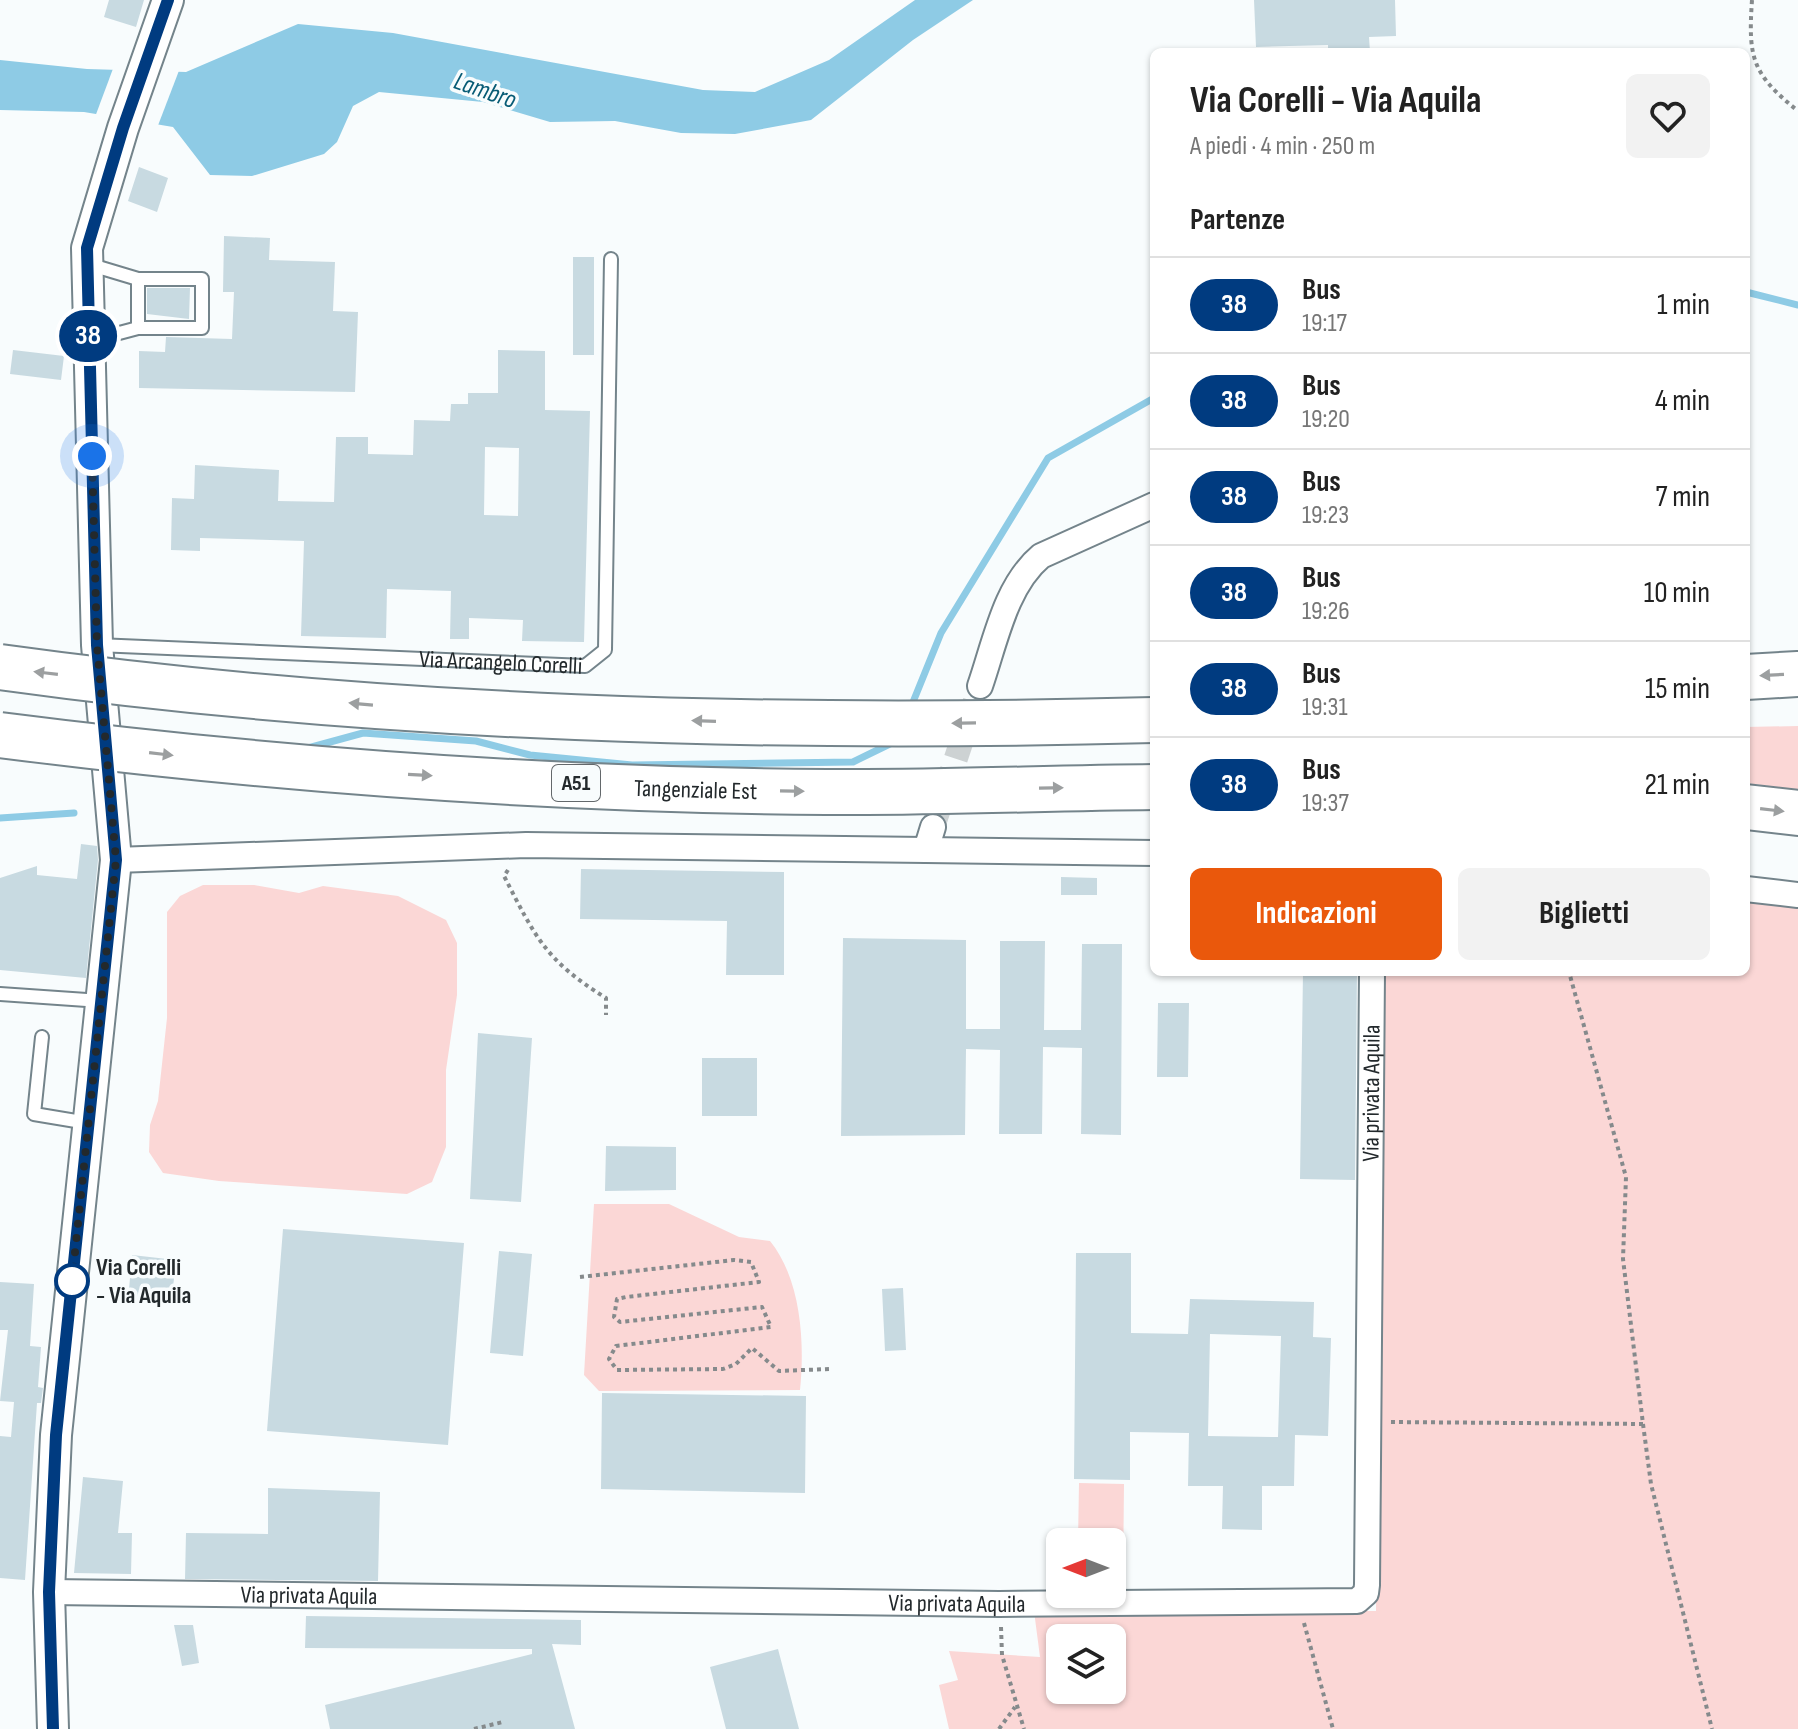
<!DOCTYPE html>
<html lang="it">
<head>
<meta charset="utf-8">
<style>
  :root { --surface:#fff; --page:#f2f2f2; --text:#222; --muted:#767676; --line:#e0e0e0; --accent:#ea580c }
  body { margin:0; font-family:"Sofia Sans Condensed",sans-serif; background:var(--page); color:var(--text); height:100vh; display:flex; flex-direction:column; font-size:30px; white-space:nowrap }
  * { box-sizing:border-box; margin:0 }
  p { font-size:26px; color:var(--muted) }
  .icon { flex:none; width:44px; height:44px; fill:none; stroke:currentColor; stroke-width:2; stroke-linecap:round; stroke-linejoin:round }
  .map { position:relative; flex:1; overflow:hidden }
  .sheet { position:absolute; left:1150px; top:48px; width:600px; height:928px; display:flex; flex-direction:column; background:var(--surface); border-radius:12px; box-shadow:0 2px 6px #0004 }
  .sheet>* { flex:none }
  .badge { padding:0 16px; border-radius:26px; font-size:28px; line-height:52px }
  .needle { width:52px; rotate:270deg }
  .fabs { position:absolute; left:1046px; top:1528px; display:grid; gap:16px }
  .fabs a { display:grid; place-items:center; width:80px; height:80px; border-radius:12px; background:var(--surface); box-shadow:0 2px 6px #0004; font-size:40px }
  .you { position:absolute; width:40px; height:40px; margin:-20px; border:6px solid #fff; border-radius:50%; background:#1a73e8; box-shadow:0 0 0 12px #1a73e833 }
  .map>.badge { position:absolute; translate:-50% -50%; box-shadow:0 0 0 4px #fff }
  h2 { padding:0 40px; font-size:30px; line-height:72px }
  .round { display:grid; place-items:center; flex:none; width:84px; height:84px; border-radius:12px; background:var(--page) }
  .head { display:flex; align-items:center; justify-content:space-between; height:136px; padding:0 40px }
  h1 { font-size:38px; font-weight:700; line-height:60px }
  .action { display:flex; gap:16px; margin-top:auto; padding:16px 40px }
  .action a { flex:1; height:92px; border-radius:12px; background:var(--accent); color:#fff; font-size:32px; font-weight:700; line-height:92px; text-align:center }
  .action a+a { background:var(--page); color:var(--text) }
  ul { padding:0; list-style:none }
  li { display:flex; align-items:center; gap:24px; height:96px; padding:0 40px; border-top:2px solid var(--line) }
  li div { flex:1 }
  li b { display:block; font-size:30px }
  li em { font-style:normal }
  li .badge { min-width:88px; font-weight:700; text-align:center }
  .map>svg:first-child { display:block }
  .green { fill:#fbd7d6; fill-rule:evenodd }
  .water { fill:#8ecbe5 }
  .pier { fill:#f8fcfd }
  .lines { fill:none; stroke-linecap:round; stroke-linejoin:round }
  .stream { stroke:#8ecbe5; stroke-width:7 }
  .building { fill:#c8dae1; fill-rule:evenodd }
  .minor-tunnel { stroke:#cdd2d3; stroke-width:24; stroke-dasharray:24 12; stroke-linecap:butt }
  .service-casing { stroke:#74848b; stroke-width:16 }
  .minor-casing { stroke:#74848b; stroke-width:28 }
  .tertiary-casing { stroke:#74848b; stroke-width:34 }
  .motorway-casing { stroke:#74848b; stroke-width:48 }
  .path { stroke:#858a8c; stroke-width:4; stroke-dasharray:4 4; stroke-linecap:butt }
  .service { stroke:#fff; stroke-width:12 }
  .minor { stroke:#fff; stroke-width:24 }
  .tertiary { stroke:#fff; stroke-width:30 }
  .motorway { stroke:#fff; stroke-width:44 }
  .motorway-bridge-casing { stroke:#74848b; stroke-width:48; stroke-linecap:butt }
  .motorway-bridge { stroke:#fff; stroke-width:44 }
  .oneway { fill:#9c9fa0 }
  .line-casing { stroke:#fff; stroke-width:18 }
  .line { stroke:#003b80; stroke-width:12 }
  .walk { stroke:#23292c; stroke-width:8; stroke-dasharray:0 14.4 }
  .stop-dot { fill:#fff; stroke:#003b80; stroke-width:4 }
  .labels { text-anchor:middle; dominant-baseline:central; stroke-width:7; stroke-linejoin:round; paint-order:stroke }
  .shield { fill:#f8fcfd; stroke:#63686b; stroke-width:2 }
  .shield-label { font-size:22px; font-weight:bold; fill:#23292c }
  .street-label { font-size:24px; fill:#23292c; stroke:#f8fcfd }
  .stop-label { font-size:24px; font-weight:bold; fill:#23292c; stroke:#f8fcfd; text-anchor:start }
  .water-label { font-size:26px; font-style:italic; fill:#075b75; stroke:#f8fcfd }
</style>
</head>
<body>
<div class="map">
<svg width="1798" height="1729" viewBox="0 0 1798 1729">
  <rect width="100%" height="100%" fill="#f8fcfd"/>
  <path class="green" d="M 1798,726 L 1798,790 L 1746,783 L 1746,727 Z
    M 203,885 L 254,885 L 299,893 L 323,886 L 398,896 L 446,920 L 457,943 L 457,995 L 446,1070 L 446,1147 L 432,1182 L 407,1194 L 219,1181 L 163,1173 L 149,1152 L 150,1125 L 158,1101 L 167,1018 L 167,912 L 180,896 Z
    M 1746,898 L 1798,905 L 1798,1729 L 949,1729 L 939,1685 L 958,1680 L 949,1651 L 1040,1657 L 1034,1611 L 1376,1611 L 1382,972 L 1746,972 ZM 1060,1638 L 1112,1638 L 1112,1690 L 1060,1690 Z
    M 594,1204 L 669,1204 L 739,1237 L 770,1241 C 801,1279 805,1342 800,1390 L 599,1391 L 584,1375 Z
    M 1079,1483 L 1124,1484 L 1123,1582 L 1112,1582 L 1112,1542 L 1078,1542 Z"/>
  <path class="water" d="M 915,0 L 973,0 L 913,40 L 811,120 L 735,134 L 681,133 L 615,121 L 550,122 L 483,102 L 379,92 L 353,106 L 337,142 L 324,154 L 252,176 L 210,175 L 173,127 L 84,112 L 0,110 L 0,60 L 87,69 L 186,72 L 298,24 L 393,33 L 703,90 L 755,92 L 829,60 Z"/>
  <path class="pier" d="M 114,66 L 180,68 L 157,128 L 95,117 Z"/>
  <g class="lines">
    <path class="stream" d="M 1746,292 L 1798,305
      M 911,707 L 941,633 L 1048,458 L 1154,398
      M 308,748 L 363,733 L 476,741 L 530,755 L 632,765 L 853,762 L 898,740
      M 0,818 L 74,813"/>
  </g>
  <path class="building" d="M 109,0 L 144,0 L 136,27 L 104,17 Z
    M 1254,0 L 1395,0 L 1396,36 L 1369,37 L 1370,52 L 1328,52 L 1328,45 L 1256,47 Z
    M 139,167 L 168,178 L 157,212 L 128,201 Z
    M 224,236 L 270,238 L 269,260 L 335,262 L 333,311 L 358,312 L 355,392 L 139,388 L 139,351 L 165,352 L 166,337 L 232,339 L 234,292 L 223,292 Z
    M 573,257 L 594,257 L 594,355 L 573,355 Z
    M 147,288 L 190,288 L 189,319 L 147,314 Z
    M 13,350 L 64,356 L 61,380 L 10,374 Z
    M 498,350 L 545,351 L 545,410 L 590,411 L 584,642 L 522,641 L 523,620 L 469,618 L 469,639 L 450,639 L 451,591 L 387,589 L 386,638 L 301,636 L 304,541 L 200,538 L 200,551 L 171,550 L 172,498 L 194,499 L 195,465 L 279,470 L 278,501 L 334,502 L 336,437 L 368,437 L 368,454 L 413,455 L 414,420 L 450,421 L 451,404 L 468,404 L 468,393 L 498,393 ZM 485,447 L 519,448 L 518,516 L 484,515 Z
    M 81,844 L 97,846 L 98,860 L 86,978 L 0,970 L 0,878 L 37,866 L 37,875 L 77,879 Z
    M 581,869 L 784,872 L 784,975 L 726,975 L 727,921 L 580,919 Z
    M 1061,877 L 1097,878 L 1097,895 L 1061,895 Z
    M 843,938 L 966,940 L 966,1029 L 1000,1029 L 1000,941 L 1045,941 L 1044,1030 L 1081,1030 L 1082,944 L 1122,944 L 1121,1135 L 1081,1134 L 1082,1048 L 1043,1047 L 1042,1134 L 999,1134 L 1000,1050 L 966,1049 L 965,1135 L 841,1136 Z
    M 1303,972 L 1357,972 L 1355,1180 L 1300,1179 Z
    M 1158,1003 L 1189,1003 L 1188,1077 L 1157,1077 Z
    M 478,1033 L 532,1038 L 521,1202 L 470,1199 Z
    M 702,1058 L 757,1058 L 757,1116 L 702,1116 Z
    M 606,1146 L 676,1147 L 676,1190 L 605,1191 Z
    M 283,1229 L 464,1243 L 448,1445 L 267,1431 Z
    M 499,1251 L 532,1254 L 523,1356 L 490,1353 Z
    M 1076,1253 L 1131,1253 L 1131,1333 L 1188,1334 L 1190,1299 L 1314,1302 L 1313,1337 L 1331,1338 L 1328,1436 L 1295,1435 L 1294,1486 L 1262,1486 L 1262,1530 L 1222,1529 L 1223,1486 L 1188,1486 L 1189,1433 L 1130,1432 L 1130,1480 L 1074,1479 ZM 1210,1334 L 1281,1336 L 1278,1437 L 1208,1436 Z
    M 132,1255 L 176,1260 L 171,1306 L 128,1301 Z
    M 0,1282 L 34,1284 L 30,1346 L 41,1347 L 38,1387 L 43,1388 L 41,1403 L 37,1403 L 25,1580 L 0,1578 L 0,1436 L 11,1437 L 14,1402 L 0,1401 L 8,1330 L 0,1330 Z
    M 903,1288 L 906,1350 L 885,1351 L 882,1289 Z
    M 602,1393 L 806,1396 L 805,1493 L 601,1489 Z
    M 83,1477 L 123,1481 L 118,1533 L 132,1533 L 131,1574 L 74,1573 Z
    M 268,1488 L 380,1492 L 378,1581 L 185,1579 L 186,1533 L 268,1534 Z
    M 306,1616 L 581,1620 L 581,1645 L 552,1644 L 575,1729 L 330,1729 L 325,1705 L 532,1654 L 532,1649 L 305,1648 Z
    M 174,1625 L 193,1625 L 199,1663 L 182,1666 Z
    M 778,1649 L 799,1729 L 726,1729 L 710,1667 Z"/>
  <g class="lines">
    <path class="minor-tunnel" d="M 933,827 L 980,686"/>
    <g class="service-casing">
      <g id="service">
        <path d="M 88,264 L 138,279 L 202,279 L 202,328 L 138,328 L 89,341"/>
        <path d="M 138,328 L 138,279"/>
        <path id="s1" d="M 97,645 L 585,666 L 605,650 L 611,259"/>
        <path d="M 0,994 L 101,1001"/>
        <path d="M 42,1037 L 34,1114 L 88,1123"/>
      </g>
    </g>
    <g class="minor-casing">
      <g id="minor">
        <path d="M 980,686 C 995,643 1005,586 1041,556 L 1154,505"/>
        <path d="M 926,850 L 1154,853"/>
        <path d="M 116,860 L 526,845 L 926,850 L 933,827"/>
        <path d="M 1746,889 L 1798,895"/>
        <path id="s2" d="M 49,1592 L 999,1604 L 1357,1601 L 1366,1593 L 1367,1585 L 1372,972"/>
      </g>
    </g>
    <g class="tertiary-casing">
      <path id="tertiary" d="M 53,1729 L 49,1592 L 56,1435 L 116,860 L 97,645 L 87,248 L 123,128 L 168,0"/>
    </g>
    <g class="motorway-casing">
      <path id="motorway" d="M 1746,677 L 1798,674
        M 1746,807 L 1798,813"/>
    </g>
    <path class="path" d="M 1752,0 C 1748,58 1752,74 1798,111
      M 508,870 L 504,876 C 536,938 545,960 606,998 L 606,1015
      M 580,1277 L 734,1260 L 751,1262 L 759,1282 L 626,1297 L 617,1299 L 614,1317 L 620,1322 L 762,1307 L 771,1327 L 616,1346 L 609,1359 L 617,1370 L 723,1369 L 736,1364 L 752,1348 L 779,1371 L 829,1369
      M 1391,1422 L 1643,1424 L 1623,1259 L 1626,1177 L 1569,972
      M 1643,1424 L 1651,1484 L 1712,1729
      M 1304,1623 L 1333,1729
      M 1001,1627 L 1002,1655 L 1024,1729
      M 474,1729 L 503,1722
      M 999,1729 L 1015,1707"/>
    <use href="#service" class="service"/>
    <use href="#minor" class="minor"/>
    <use href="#tertiary" class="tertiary"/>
    <use href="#motorway" class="motorway"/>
    <g class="motorway-bridge-casing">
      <g id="motorway-bridge">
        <path d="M 0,667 C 382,720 769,730 1154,720"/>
        <path id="s3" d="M 0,735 C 274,770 551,790 827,792 C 936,793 1045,788 1154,787"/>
      </g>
    </g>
    <use href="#motorway-bridge" class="motorway-bridge"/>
  </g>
  <defs><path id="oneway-solid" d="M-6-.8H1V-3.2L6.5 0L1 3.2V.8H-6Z" transform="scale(2)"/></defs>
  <g class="oneway">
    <use href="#oneway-solid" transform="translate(46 673) rotate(-173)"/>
    <use href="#oneway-solid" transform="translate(1772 675) rotate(177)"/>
    <use href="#oneway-solid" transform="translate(361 704) rotate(-175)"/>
    <use href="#oneway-solid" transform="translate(704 721) rotate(-178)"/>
    <use href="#oneway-solid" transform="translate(964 723) rotate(179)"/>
    <use href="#oneway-solid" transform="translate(161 754) rotate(7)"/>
    <use href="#oneway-solid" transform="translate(420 775) rotate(3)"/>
    <use href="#oneway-solid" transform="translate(1051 788) rotate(-1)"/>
    <use href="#oneway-solid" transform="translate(792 791) rotate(1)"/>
    <use href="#oneway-solid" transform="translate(1772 810) rotate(7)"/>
  </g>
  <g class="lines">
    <g class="line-casing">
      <path id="line" d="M 53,1729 L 49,1592 L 56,1435 L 116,860 L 97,645 L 87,248 L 123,128 L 168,0"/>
    </g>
    <use href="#line" class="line"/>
    <path class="walk" d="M 72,1281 L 116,860 L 97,645 L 92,456"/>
  </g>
  <circle class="stop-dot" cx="72" cy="1281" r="16"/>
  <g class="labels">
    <rect class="shield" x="552" y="765" width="48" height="36" rx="6"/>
    <g class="shield-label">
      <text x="576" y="783">A51</text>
    </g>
    <g class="street-label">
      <text stroke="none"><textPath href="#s1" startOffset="404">Via Arcangelo Corelli</textPath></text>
      <text stroke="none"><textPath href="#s3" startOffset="698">Tangenziale Est</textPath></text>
      <text stroke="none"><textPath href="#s2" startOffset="1820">Via privata Aquila</textPath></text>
      <text stroke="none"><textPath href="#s2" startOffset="260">Via privata Aquila</textPath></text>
      <text stroke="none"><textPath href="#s2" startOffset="908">Via privata Aquila</textPath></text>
    </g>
    <g class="stop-label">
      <text x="96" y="1267">Via Corelli<tspan x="96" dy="28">- Via Aquila</tspan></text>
    </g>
    <g class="water-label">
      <text transform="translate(485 91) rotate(19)">Lambro</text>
    </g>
  </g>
</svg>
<div class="fabs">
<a><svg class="needle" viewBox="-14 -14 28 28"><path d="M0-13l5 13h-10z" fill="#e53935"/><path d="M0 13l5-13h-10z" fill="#767676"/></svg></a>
<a><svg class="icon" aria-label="layers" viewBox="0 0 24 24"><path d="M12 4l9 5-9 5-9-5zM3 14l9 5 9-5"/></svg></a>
</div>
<div class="you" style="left:92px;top:456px"></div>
<b class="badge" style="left:88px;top:336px;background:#003b80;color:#fff">38</b>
<section class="sheet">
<div class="head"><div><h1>Via Corelli - Via Aquila</h1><p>A piedi · 4 min · 250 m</p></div><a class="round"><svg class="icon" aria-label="heart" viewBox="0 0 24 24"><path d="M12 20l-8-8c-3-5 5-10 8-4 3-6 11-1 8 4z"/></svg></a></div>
<h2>Partenze</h2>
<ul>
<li><span class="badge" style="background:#003b80;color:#fff">38</span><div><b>Bus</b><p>19:17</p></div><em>1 min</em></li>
<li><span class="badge" style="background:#003b80;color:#fff">38</span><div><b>Bus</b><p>19:20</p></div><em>4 min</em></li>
<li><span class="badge" style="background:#003b80;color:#fff">38</span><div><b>Bus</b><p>19:23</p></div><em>7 min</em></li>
<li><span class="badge" style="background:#003b80;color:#fff">38</span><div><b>Bus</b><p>19:26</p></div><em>10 min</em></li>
<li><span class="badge" style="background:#003b80;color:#fff">38</span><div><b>Bus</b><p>19:31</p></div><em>15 min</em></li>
<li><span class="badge" style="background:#003b80;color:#fff">38</span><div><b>Bus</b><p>19:37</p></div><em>21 min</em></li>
</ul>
<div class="action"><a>Indicazioni</a><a>Biglietti</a></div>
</section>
</div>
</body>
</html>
